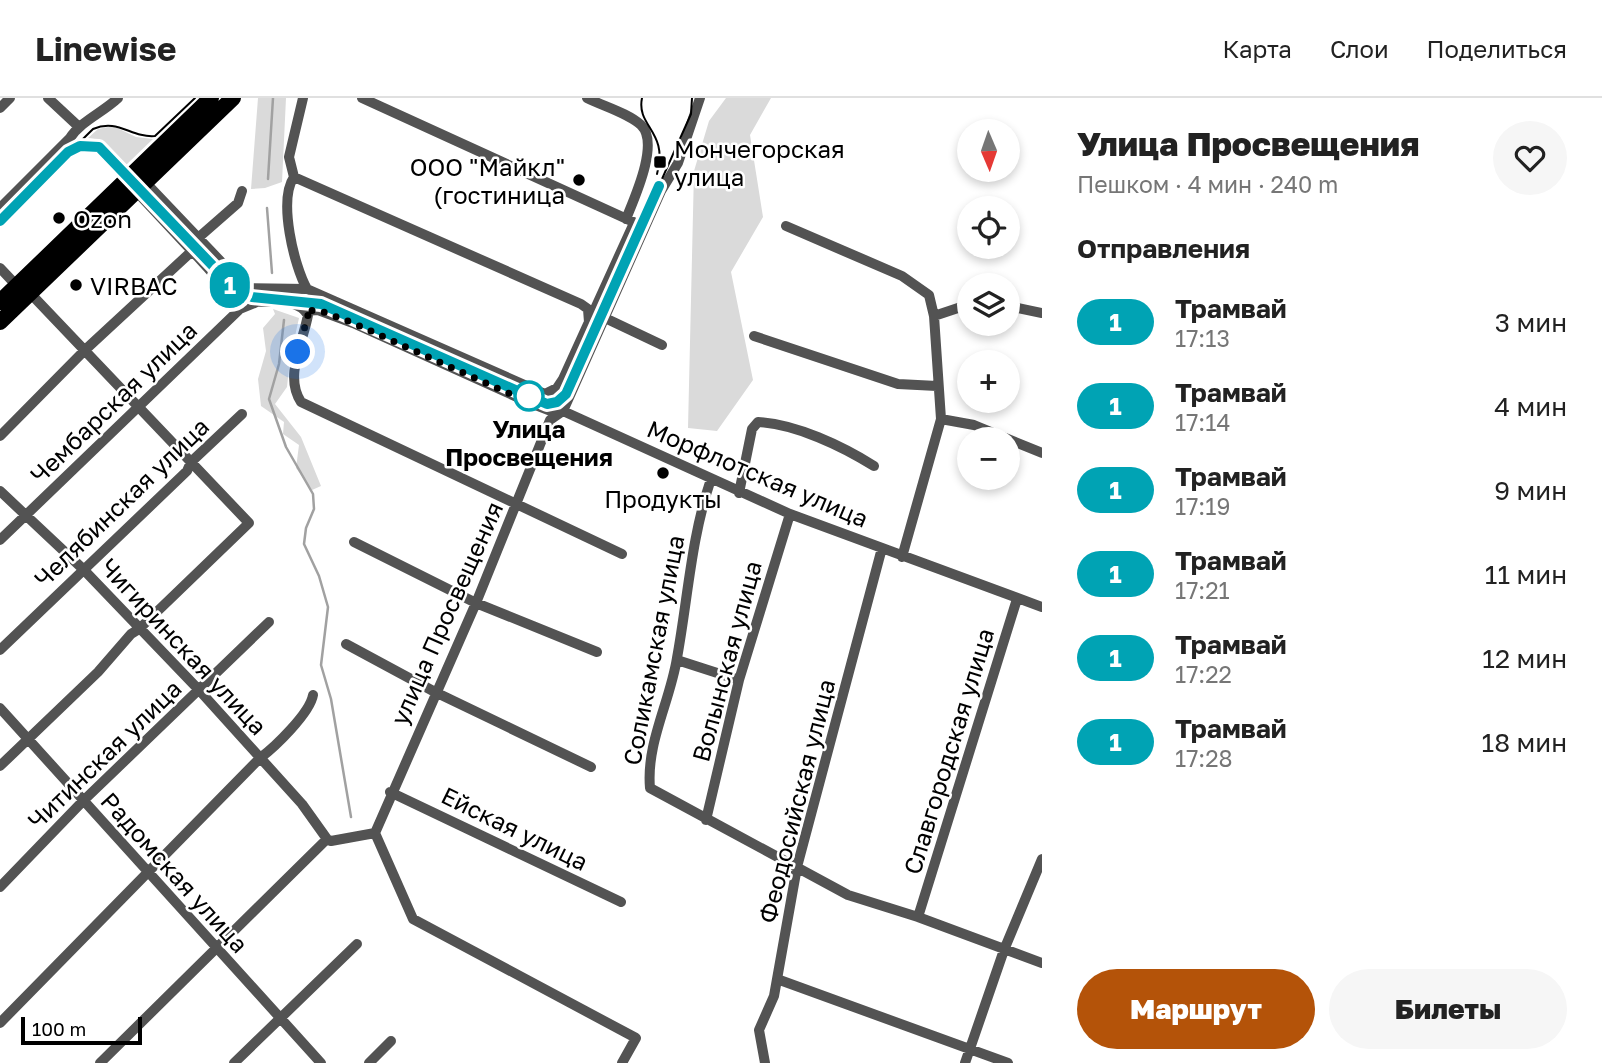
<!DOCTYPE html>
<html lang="ru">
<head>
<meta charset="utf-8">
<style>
  :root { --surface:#fff; --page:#f6f6f6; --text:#222; --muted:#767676; --line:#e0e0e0; --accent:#b45309 }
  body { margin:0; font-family:"Golos Text",sans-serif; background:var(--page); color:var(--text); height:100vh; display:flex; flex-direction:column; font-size:26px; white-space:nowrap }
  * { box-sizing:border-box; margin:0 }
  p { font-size:23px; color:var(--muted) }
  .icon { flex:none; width:38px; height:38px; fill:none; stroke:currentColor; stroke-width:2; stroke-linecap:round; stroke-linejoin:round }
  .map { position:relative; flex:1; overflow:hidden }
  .panel { display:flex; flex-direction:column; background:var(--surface); width:560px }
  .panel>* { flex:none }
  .badge { padding:0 14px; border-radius:23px; font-size:24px; line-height:46px }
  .needle { width:46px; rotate:178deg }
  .fabs { position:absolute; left:957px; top:21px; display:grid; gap:14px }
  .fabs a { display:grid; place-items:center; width:63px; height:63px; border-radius:50%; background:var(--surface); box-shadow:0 4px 10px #0003; font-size:35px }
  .scale { position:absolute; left:21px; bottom:18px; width:121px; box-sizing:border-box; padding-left:7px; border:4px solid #000; border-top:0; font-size:19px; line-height:24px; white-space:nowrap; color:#000; -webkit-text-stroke:5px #fff; paint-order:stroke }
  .you { position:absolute; width:35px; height:35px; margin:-18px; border:5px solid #fff; border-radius:50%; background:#1a73e8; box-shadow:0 0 0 10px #1a73e833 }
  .map>.badge { position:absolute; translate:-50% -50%; box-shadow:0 0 0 4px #fff }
  h2 { padding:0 35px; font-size:26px; line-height:63px }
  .round { display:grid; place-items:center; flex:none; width:74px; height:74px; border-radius:37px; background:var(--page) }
  .summary { display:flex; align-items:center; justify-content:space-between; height:119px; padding:0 35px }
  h1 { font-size:33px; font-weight:800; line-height:52px }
  .action { display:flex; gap:14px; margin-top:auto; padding:14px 35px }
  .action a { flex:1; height:80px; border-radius:42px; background:var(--accent); color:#fff; font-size:28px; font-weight:800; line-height:80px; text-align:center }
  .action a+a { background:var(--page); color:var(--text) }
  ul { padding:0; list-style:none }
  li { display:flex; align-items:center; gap:21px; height:84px; padding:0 35px }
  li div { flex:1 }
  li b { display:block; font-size:26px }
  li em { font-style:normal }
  li .badge { min-width:77px; font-weight:700; text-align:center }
  header { display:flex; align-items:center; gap:42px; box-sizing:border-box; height:98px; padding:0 35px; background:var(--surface); border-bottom:2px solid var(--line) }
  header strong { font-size:33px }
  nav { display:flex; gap:38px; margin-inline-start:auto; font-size:24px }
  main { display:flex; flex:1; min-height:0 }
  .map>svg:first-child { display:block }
  .green { fill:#dadada }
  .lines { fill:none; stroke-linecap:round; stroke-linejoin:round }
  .stream { stroke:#a1a1a1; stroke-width:2.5 }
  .minor { stroke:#535353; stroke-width:10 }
  .highway { stroke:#000; stroke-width:16 }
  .tram { stroke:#000; stroke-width:2 }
  .line-casing { stroke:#fff; stroke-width:16 }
  .line { stroke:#00a3b4; stroke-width:10 }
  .walk { stroke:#000; stroke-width:7; stroke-dasharray:0 12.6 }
  .poi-dot { fill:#000; stroke:#fff; stroke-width:2.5 }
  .stop-dot { fill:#fff; stroke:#00a3b4; stroke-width:3.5 }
  .labels { text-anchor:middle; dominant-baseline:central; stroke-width:5; stroke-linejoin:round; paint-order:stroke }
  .poi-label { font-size:24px; fill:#000; stroke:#fff; text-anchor:start }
  .street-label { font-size:24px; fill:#000; stroke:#fff }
  .stop-label { font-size:24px; font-weight:bold; fill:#000; stroke:#fff }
</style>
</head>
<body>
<header>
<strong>Linewise</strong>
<nav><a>Карта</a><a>Слои</a><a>Поделиться</a></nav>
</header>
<main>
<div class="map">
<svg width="1042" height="965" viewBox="0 0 1042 965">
  <rect width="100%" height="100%" fill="#fff"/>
  <path class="green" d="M 258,0 L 286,0 L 282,84 L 265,90 L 251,91 Z
    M 726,0 L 771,0 L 750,37 L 763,119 L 731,174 L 753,282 L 717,333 L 688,330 L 694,73 L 709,23 Z
    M 113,28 L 136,39 L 153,41 L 126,67 L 101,42 L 88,40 L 98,31 Z
    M 273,211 L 299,220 L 290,261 L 287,289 L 275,306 L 301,339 L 321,388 L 312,392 L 296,370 L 299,347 L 283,336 L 284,324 L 261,308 L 258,281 L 266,253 L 263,230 L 275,216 Z"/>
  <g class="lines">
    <path class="stream" d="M 268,81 L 273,0
      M 267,110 L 272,175
      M 284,222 L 279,266 L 269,301 L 286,349 L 313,396 L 314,411 L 306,430 L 304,446 L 319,478 L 328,509 L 321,567 L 331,601 L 351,719"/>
    <path class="minor" d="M 48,0 L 78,28
      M 303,0 L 289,59 L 294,79 L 581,206 L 588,211 L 589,224
      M 362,0 L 640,127
      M 587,0 C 603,8 628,15 641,27 C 660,45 634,101 626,121
      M 0,10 L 10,0
      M 294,79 C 278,102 294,168 307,191 L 545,296 L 557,290 L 563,281 L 634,125
      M 145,84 L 246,190 L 307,191
      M 0,110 L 70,40 C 81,23 102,15 118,0
      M 786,128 L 902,178 L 929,197 L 934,218 L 970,206
      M 198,140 L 238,105 L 242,93
      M 192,153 C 204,164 228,196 240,201 C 261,209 294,195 308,217 C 303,245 284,278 301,304 L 622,456
      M 0,170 L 17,188
      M 1008,208 L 1042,215
      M 305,213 L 318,212 L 353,225 L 528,304 L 551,313 L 563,313 L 790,416 L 1042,509
      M 605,220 L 662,247
      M 754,238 L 898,286 L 937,288
      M 941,321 L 974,327 L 1042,355
      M 0,338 L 85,252 L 192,153 L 136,93
      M 711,381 C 691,440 688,500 677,560 C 670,604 646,645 650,690 L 848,797 L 918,819 L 1042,865
      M 0,393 L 83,471 L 199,592 L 302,706 L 327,741
      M 739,395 L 752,331 L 758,324 C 796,326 842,348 874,368
      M 0,442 L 240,211 L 257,204
      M 354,444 L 476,505 L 597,554
      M 902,459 L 941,321 L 934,218
      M 346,546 L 435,594 L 591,669
      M 0,552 L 187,373 L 191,364 L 242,316
      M 677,562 L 739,582
      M 0,610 L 321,965
      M 0,668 L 98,574 L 131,536 L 139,531 L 249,425 L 30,195
      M 390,694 L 621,804
      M 706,722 L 739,582 L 790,416
      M 0,789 L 83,703 L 269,524
      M 918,819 L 1017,501
      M 777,881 L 1008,965
      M 0,925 L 260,660 C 275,649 310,615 313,597
      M 100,965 L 327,741 L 331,743 L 375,735
      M 234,965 L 357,846
      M 369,965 L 391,943
      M 622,965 L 636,940 L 413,821 L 375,735 L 476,505 L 550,322 L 563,313 L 661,93 L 678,65 L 700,0
      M 765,965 L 759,932 L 774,898 L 797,769 L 882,450
      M 965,965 L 1004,852 L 1042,761"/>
    <path class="highway" d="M 0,204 L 211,0
      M 0,224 L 233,0"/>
    <path class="tram" d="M 642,0 C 636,29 669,33 657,76
      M 68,54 L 80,48 L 99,49 L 236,193 L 252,199 L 321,206 L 547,305 L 557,304 L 566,296 L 691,16 L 692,0
      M 0,123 L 93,31 C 118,20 131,40 155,38 L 195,0"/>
  </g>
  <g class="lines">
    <g class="line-casing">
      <path id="line" d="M 0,123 L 68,54 L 80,48 L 99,49 L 236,192 L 252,199 L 321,206 L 547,306 L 557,304 L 566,296 L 659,88"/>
    </g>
    <use href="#line" class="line"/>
    <path class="walk" d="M 298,254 L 308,217 L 305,213 L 318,212 L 353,225 L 528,304 L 529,298"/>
  </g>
  <g class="poi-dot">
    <rect x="653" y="57" width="14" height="14" rx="3.5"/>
    <circle cx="579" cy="82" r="7"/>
    <circle cx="59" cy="120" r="7"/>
    <circle cx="76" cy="187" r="7"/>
    <circle cx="663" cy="375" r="7"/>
  </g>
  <circle class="stop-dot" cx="529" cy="298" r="14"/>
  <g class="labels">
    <g class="poi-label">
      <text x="674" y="50">Мончегорская<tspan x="674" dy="28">улица</tspan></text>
      <text x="565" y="68" text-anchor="end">ООО "Майкл"<tspan x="565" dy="28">(гостиница</tspan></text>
      <text x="73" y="120">Ozon</text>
      <text x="90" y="187">VIRBAC</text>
      <text x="663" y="400" text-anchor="middle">Продукты</text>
    </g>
    <g class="street-label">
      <text transform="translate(113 304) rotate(-44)">Чембарская улица</text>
      <text transform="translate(758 375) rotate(23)">Морфлотская улица</text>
      <text transform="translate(121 404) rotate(-44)">Челябинская улица</text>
      <text transform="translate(446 515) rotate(-66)">улица Просвещения</text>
      <text transform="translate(184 548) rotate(47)">Чигиринская улица</text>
      <text transform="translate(653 552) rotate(-79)">Соликамская улица</text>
      <text transform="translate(726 563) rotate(-75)">Волынская улица</text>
      <text transform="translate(948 653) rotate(-73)">Славгородская улица</text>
      <text transform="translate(104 656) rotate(-44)">Читинская улица</text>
      <text transform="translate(796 703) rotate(-76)">Феодосийская улица</text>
      <text transform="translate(515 730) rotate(26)">Ейская улица</text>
      <text transform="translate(175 774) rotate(48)">Радомская улица</text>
    </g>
    <g class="stop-label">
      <text x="529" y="330">Улица<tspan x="529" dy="28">Просвещения</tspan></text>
    </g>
  </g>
</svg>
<div class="fabs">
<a><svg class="needle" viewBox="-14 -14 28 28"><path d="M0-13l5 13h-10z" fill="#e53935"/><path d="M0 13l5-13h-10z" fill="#767676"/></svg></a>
<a><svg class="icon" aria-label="locate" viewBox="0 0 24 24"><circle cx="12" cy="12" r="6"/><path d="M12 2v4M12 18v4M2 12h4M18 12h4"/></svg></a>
<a><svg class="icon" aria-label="layers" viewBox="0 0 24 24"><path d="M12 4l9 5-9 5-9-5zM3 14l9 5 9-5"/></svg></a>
<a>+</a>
<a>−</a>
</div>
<div class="scale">100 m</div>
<div class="you" style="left:298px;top:254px"></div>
<b class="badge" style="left:230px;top:187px;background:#00a3b4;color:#fff">1</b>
</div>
<section class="panel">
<div class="summary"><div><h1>Улица Просвещения</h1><p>Пешком · 4 мин · 240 m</p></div><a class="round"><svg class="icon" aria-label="heart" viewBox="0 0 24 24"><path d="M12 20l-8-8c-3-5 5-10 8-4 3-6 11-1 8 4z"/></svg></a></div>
<h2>Отправления</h2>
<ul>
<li><span class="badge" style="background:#00a3b4;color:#fff">1</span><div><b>Трамвай</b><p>17:13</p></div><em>3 мин</em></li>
<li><span class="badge" style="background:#00a3b4;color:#fff">1</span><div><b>Трамвай</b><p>17:14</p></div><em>4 мин</em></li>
<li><span class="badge" style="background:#00a3b4;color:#fff">1</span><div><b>Трамвай</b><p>17:19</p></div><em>9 мин</em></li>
<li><span class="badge" style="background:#00a3b4;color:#fff">1</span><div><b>Трамвай</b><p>17:21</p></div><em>11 мин</em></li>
<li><span class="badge" style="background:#00a3b4;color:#fff">1</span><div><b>Трамвай</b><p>17:22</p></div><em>12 мин</em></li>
<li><span class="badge" style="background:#00a3b4;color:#fff">1</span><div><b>Трамвай</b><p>17:28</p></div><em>18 мин</em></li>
</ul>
<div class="action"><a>Маршрут</a><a>Билеты</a></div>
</section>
</main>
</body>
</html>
